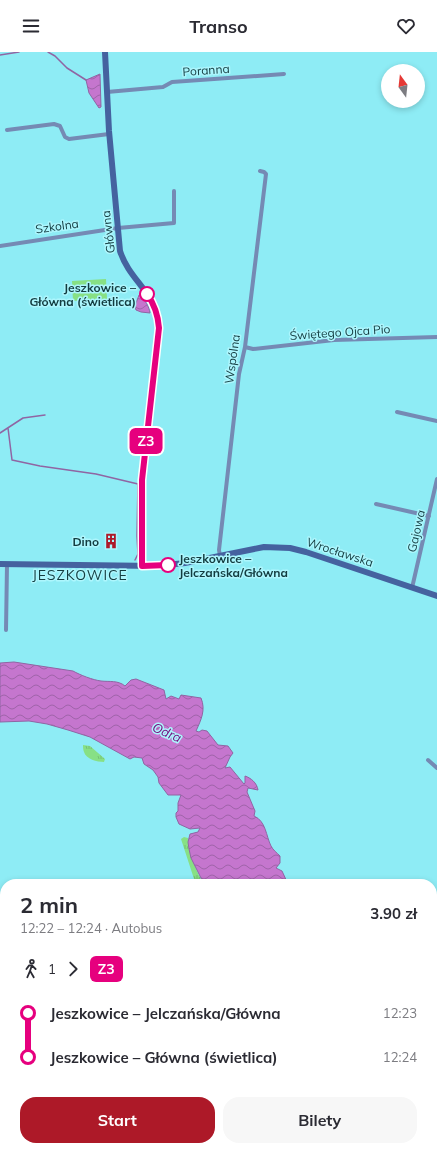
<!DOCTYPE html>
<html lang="pl">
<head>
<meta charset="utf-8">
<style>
  :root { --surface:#fff; --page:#f7f7f7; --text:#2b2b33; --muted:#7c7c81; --accent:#ad1928 }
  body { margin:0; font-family:Mulish,sans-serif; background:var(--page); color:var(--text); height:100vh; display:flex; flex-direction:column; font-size:15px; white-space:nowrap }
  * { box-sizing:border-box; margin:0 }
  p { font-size:13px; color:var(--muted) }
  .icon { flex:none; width:22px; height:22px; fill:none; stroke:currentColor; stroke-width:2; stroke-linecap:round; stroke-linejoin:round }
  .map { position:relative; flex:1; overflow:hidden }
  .sheet { position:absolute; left:0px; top:827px; width:437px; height:272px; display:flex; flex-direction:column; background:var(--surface); border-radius:16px 16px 0 0; box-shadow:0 2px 6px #0003 }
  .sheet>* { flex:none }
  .badge { padding:0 8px; border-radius:6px; font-size:14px; line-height:26px }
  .needle { width:26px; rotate:345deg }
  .controls { position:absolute; left:381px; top:12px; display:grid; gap:8px }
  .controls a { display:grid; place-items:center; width:44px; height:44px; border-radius:50%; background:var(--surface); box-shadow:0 2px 6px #0003; font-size:20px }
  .map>.badge { position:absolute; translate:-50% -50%; box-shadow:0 0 0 2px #fff }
  .legs { display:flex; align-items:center; gap:6px; height:44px; padding:0 20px; font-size:13px }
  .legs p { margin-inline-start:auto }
  .head { display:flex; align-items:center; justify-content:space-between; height:68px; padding:0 20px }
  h1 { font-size:22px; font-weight:700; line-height:30px }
  .primary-button { display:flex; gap:8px; margin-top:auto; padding:8px 20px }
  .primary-button a { flex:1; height:46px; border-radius:16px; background:var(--accent); color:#fff; font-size:16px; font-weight:700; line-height:46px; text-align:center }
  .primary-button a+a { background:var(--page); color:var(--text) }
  ul { padding:0 20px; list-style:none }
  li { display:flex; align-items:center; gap:14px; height:44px; font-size:15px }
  li i { display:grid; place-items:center; width:6px; height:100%; margin:0 5px; background:currentColor }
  li i::after { content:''; width:10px; height:10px; margin:-5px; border:3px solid; border-radius:50%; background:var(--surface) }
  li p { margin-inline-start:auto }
  li:first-child i { background:linear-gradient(#0000 50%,currentColor 0) }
  li:last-child i { background:linear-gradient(currentColor 50%,#0000 0) }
  header { display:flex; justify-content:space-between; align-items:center; height:52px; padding:0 20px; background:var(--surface); font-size:18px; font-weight:700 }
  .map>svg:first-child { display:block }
  .grass { fill:url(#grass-tufts) }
  .garden { fill:#87e085 }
  .water { fill:url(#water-waves); stroke:#9065a3 }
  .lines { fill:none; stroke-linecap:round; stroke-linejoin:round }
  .stream { stroke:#9065a3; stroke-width:1.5 }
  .street { stroke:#758ab4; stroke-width:4 }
  .secondary { stroke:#45629f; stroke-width:6 }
  .rail { stroke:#4a8b91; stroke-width:1.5; stroke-dasharray:7 7; stroke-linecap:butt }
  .line-1-casing { stroke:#fff; stroke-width:9 }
  .line-1 { stroke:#e6007e; stroke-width:6 }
  .stop-1-dot { fill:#fff; stroke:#e6007e; stroke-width:2 }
  .labels { text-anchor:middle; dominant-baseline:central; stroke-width:3; stroke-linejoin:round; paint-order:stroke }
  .street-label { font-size:12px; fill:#133c40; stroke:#adf6fd }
  .stop-label { font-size:12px; font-weight:bold; fill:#133c40; stroke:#adf6fd; text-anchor:end }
  .poi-label { font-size:12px; font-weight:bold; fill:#133c40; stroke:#adf6fd; text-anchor:end }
  .water-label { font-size:13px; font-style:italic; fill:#771182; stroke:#adf6fd }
  .quarter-label { font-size:14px; letter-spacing:1px; fill:#133c40; stroke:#adf6fd }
</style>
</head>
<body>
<header><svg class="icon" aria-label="menu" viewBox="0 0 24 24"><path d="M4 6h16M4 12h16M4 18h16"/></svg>Transo<svg class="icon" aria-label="heart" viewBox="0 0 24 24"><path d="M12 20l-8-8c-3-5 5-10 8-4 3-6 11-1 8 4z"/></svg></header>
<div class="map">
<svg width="437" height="1099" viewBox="0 0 437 1099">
  <defs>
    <pattern id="grass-tufts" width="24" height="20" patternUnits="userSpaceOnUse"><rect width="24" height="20" fill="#87e085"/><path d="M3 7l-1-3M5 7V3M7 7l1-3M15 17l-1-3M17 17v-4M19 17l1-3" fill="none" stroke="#74c174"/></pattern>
    <pattern id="water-waves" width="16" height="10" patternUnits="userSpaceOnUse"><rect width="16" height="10" fill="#c576ce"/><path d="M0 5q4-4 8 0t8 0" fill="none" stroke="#9f62a9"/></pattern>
  </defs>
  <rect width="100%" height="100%" fill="#8eecf5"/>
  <path class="grass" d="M 83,693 L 90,694 L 105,707 L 104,710 C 97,710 86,707 84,700 C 83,698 83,695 83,693 Z
    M 184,785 L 188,786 C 187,796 198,824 204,832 L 195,832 L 195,830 L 181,787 Z"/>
  <path class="garden" d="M 106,227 L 107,247 L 73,249 L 72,229 Z"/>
  <path class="water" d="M 100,22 L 101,55 L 99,56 L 89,41 L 86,28 Z
    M 139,243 L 141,243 C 145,249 149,254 150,261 L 141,260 L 136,258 L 135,254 Z
    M 14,610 L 73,619 C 80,623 93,628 101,629 C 109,630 118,628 125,634 L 131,628 L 136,627 L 164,638 L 166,647 L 171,644 L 179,647 L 181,643 L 201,646 C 206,658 201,668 196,679 L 199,680 L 202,678 L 207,679 L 218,693 L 228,694 L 233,701 L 230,705 L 225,716 L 230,715 L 244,732 L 245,731 L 245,724 C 251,726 257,731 258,738 L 248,736 L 247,740 L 255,759 L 254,764 C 266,769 266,784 271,794 C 273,798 277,801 280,804 L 280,811 L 276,816 L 282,819 L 288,832 L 204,832 L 191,806 L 189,797 L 188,790 L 190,782 L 198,780 L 200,776 L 190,777 L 179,772 L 176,765 L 176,761 L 178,759 L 178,751 L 181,743 L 168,743 L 159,731 L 158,725 L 153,718 L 144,712 L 142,706 L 134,705 L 130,707 L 90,685 L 68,678 L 47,672 L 29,669 L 0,670 L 0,611 Z
    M 432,974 L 437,976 L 437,1040 L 433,1042 L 432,1041 Z"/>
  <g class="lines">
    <path class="stream" d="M 48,0 L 55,4 L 67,16 L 86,28
      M 0,3 L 19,0
      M 8,376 L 12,408 L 40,414 L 96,422 L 138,432 L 137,484 L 138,502 L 135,508
      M 0,381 L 23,366 L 45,363
      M 95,1094 L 97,1099"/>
    <path class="street" d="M 107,40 L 163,35 L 172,30 L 284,22
      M 7,78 L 54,72 L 60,74 L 65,85 L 69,87 L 109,82
      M 0,194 L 118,176 L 174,171 L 174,139
      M 245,295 L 253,297 L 334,288 L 437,285
      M 397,360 L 437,369
      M 376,452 L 429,464
      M 220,504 L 219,498 L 239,322 L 245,295 L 266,122 L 264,120 L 260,119
      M 412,536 L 437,427
      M 6,578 L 7,513
      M 428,708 L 437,716"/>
    <path class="secondary" d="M 105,0 L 109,79 L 120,199 C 130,230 157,240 159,276 L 142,428 L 142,514
      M 0,512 L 157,514 L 185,511 L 264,495 L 290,496 L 306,500 L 437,544"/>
    <path class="rail" d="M 432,996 L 437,984
      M 386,1099 L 389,1094"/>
  </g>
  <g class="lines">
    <g class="line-1-casing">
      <path id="line-1" d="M 147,242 C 155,253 158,263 159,276 L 142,428 L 142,514 L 168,513"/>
    </g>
    <use href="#line-1" class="line-1"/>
  </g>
  <defs>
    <g id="building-bare" transform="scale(1.2)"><path d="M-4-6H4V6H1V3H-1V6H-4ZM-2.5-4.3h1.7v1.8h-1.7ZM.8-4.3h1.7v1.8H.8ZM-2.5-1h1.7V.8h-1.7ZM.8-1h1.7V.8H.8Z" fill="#ad1928" stroke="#adf6fd" stroke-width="2.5" paint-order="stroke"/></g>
  </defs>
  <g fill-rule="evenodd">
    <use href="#building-bare" x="111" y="489"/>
  </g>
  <g class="stop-1-dot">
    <circle cx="147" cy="242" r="7"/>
    <circle cx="168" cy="513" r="7"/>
  </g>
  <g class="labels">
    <g class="street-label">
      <text transform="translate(206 18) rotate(-4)">Poranna</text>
      <text transform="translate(57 174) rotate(-8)">Szkolna</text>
      <text transform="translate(108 180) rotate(-97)">Główna</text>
      <text transform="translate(340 280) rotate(-4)">Świętego Ojca Pio</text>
      <text transform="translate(232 307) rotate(-82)">Wspólna</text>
      <text transform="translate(416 479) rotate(-77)">Gajowa</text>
      <text transform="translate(340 500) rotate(18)">Wrocławska</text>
    </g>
    <g class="stop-label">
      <text x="136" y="235">Jeszkowice –<tspan x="136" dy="14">Główna (świetlica)</tspan></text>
      <text x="179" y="506" text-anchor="start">Jeszkowice –<tspan x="179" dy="14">Jelczańska/Główna</tspan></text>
    </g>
    <g class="poi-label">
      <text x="99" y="489">Dino</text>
    </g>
    <g class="water-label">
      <text transform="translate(167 680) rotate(24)">Odra</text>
    </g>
    <g class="quarter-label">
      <text x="80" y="523">JESZKOWICE</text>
    </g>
  </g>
</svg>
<div class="controls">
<a><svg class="needle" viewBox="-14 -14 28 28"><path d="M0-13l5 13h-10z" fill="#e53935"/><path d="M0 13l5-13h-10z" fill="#7c7c81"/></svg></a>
</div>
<b class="badge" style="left:146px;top:389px;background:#e6007e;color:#fff">Z3</b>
<section class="sheet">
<div class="head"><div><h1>2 min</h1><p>12:22 – 12:24 · Autobus</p></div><b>3.90 zł</b></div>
<div class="legs"><svg class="icon" aria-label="walk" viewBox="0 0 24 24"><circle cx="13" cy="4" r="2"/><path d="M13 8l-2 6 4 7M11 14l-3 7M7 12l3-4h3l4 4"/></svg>1<svg class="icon" aria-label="forward" viewBox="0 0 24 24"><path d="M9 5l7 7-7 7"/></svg><b class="badge" style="background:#e6007e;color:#fff">Z3</b></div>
<ul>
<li><i style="color:#e6007e"></i><b>Jeszkowice – Jelczańska/Główna</b><p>12:23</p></li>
<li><i style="color:#e6007e"></i><b>Jeszkowice – Główna (świetlica)</b><p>12:24</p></li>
</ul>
<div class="primary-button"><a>Start</a><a>Bilety</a></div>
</section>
</div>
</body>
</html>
